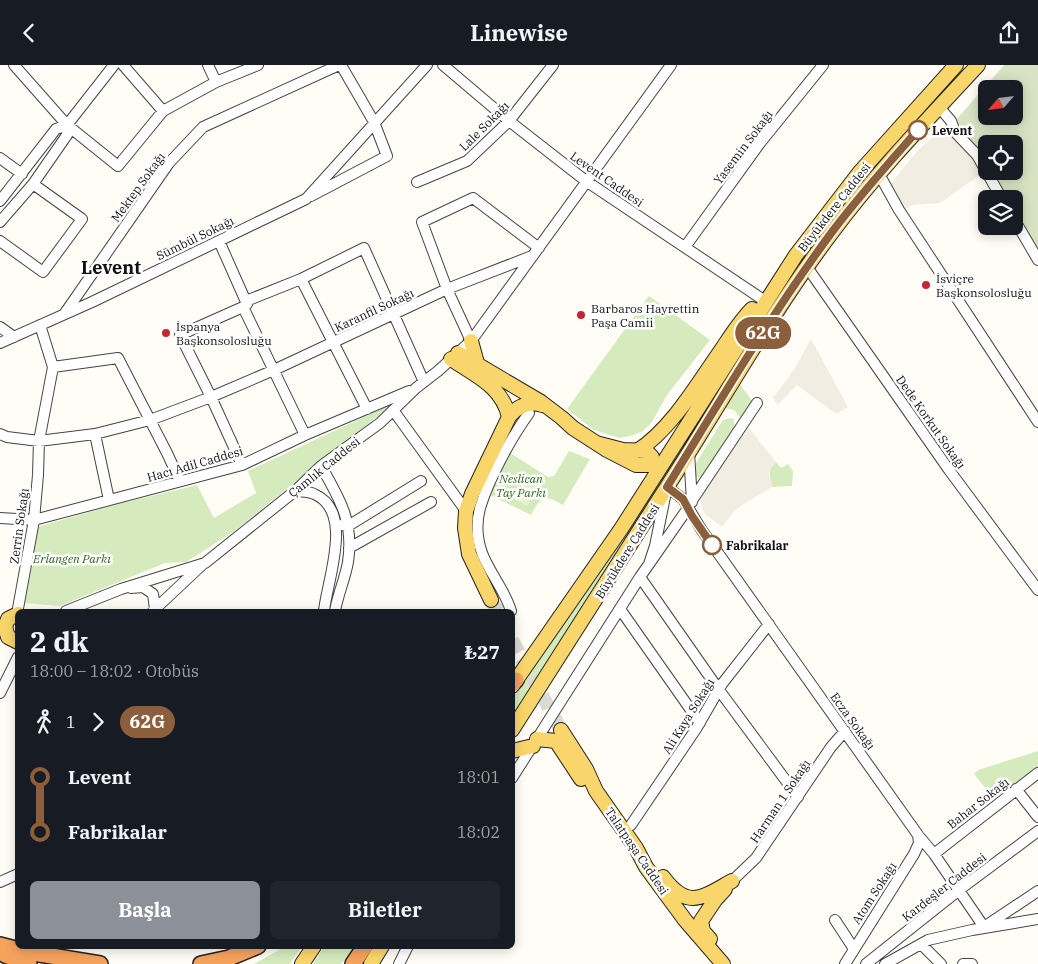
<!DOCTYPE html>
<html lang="tr">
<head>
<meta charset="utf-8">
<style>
  :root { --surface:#171b24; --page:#20242c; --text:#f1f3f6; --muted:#9ea1a6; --accent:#8c9099 }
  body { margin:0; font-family:"IBM Plex Serif",serif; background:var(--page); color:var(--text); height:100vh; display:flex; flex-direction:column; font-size:19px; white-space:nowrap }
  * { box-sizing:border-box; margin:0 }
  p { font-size:16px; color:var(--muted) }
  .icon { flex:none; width:28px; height:28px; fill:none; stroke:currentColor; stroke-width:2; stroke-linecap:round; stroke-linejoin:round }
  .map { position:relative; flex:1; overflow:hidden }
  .panel { position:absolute; left:15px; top:544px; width:500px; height:340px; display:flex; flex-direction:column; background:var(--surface); border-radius:8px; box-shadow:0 2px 12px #0003 }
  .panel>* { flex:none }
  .badge { padding:0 10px; border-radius:16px; font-size:18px; line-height:32px }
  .needle { width:32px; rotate:242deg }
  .tools { position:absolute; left:978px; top:15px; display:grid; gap:10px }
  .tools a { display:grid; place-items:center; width:45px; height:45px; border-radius:8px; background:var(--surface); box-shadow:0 2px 12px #0003; font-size:25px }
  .map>.badge { position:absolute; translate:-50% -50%; box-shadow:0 0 0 2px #fff }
  .legs { display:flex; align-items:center; gap:8px; height:55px; padding:0 15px; font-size:16px }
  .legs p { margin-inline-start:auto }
  .headline { display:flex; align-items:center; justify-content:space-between; height:85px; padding:0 15px }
  h1 { font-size:28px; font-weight:800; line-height:38px }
  .button { display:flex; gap:10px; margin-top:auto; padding:10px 15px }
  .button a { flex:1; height:58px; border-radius:8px; background:var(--accent); color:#fff; font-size:20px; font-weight:800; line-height:58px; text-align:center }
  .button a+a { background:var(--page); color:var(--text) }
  ul { padding:0 15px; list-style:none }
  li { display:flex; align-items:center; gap:18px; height:55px; font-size:19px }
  li i { display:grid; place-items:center; width:8px; height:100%; margin:0 6px; background:currentColor }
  li i::after { content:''; width:12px; height:12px; margin:-6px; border:4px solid; border-radius:50%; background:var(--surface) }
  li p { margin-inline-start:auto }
  li:first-child i { background:linear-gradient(#0000 50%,currentColor 0) }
  li:last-child i { background:linear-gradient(currentColor 50%,#0000 0) }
  header { display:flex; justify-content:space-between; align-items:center; height:65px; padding:0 15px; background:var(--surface); font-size:22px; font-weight:800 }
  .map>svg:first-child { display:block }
  .green { fill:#d5ebbd }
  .cemetery { fill:#d9e3c4; fill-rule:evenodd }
  .pitch { fill:#e6f2cf }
  .plaza { fill:#f1ede2 }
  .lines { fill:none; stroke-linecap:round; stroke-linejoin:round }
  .major-tunnel { stroke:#dbdad3; stroke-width:14; stroke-dasharray:14 7; stroke-linecap:butt }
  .minor-casing { stroke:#444; stroke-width:12 }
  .major-casing { stroke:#222; stroke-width:16 }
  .highway-casing { stroke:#222; stroke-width:18 }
  .minor { stroke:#fff; stroke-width:10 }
  .major { stroke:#f9d66b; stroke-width:14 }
  .highway { stroke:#f5a25d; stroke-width:15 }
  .line-1-casing { stroke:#fff; stroke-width:11 }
  .line-1 { stroke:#8b5e3c; stroke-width:8 }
  .stop-1-dot { fill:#fff; stroke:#8b5e3c; stroke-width:2.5 }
  .poi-dot { fill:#c4262e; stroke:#fff; stroke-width:2 }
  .labels { text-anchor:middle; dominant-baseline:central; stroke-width:5; stroke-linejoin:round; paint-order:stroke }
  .street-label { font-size:12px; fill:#111; stroke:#fff }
  .stop-label { font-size:12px; font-weight:bold; fill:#111; stroke:#fff; text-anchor:start }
  .poi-label { font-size:12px; fill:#111; stroke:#fff; text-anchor:start }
  .park-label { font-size:12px; font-style:italic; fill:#2f6b1f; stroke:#fff }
  .district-label { font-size:18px; font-weight:bold; fill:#111; stroke:#fff }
</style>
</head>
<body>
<header><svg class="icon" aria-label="back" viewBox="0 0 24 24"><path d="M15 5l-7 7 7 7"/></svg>Linewise<svg class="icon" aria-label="share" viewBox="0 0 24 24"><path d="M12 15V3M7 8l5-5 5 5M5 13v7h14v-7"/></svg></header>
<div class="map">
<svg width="1038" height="899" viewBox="0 0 1038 899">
  <rect width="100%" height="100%" fill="#fffdf5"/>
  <path class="green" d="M 649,231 L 710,275 L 667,330 L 652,357 L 643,366 L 630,371 L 619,373 L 594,365 L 567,344 Z
    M 739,318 L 753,337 L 742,354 L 734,345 L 724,343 Z
    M 394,338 L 233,467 L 186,497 L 165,498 L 60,541 L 24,538 L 37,462 L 114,440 L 197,420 L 214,453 L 256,428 L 248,406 Z
    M 730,353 L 734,354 L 734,362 L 701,413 L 695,411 L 696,398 L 723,355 Z
    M 569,386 L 590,394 L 563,440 C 543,428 541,432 531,450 L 490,430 L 510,388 L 548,412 L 554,411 Z
    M 776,397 L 781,403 L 788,399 L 793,406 L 792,421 L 772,422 C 770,412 767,404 776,397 Z
    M 635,453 L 638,455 L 513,652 L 513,631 L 585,528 Z
    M 1038,686 L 1038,703 L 994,734 L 974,709 L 978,705 Z
    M 286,881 L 302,881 L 290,899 L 254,899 Z
    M 324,881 L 357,881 L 341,899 L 313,899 Z"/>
  <path class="cemetery" d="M 1004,0 L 1038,0 L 1038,187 L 1014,144 L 1014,134 L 1008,134 L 991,106 L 1014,106 L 1014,79 L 986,79 L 986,99 L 956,55 ZM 986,24 L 1014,24 L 1014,51 L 986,51 Z"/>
  <path class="pitch" d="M 528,411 L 541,418 L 527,441 L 514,434 Z"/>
  <path class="plaza" d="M 948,56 L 984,107 L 940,138 L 912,140 L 903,146 L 889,121 L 918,85 L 939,67 Z
    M 811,274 L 848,342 L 836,349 L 797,320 L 778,340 L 773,333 L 795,303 Z
    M 749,363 L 776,397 L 772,400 L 769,408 L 772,422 L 742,440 L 730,451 L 722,462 L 705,449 L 701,439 L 700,427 L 711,409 Z"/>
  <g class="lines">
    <path class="major-tunnel" d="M 491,535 L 497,546
      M 512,575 L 561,665"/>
    <g class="minor-casing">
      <path id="minor" d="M 14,0 L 67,60 L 118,101 L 163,46 L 123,0
        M 208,0 L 216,17 L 258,0
        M 443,0 L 509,56 L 586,116 L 765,236
        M 939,42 L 951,56 L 955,67 L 977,90 L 1002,134
        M 163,46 L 216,17
        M 67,60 L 114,0
        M 0,93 L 22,109
        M 879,109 L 899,145 L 1038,357
        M 417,117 L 467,96 L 509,56 L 553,0
        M 311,131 L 387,91 L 374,57 L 341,0
        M 0,136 L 56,64 L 67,60
        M 1014,154 L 1038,195
        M 0,157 L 33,119 L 67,70 L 67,60
        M 0,176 L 43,207 L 82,154 L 33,119
        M 219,176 L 247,239 L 246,240
        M 685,182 L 760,78 L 823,0
        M 807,202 L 949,405 L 1038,525
        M 301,214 L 367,344
        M 246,236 L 301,214 L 364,183 L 424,317
        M 65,248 L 169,98 L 203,62 L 339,0
        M 0,262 L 14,272
        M 471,276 L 447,224 L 422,157 L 473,133 L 539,183
        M 0,278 L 92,237 L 306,134 L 427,0
        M 53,302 L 118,293 L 167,388 L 180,416
        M 393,345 L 466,446
        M 0,369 L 7,372 L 39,376 L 95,369 L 150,355 L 211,332 L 274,305 L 447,224 L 532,191
        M 95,369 L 109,435
        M 689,387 L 692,437
        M 242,400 L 211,332 L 180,270 L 243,242 L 305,370
        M 321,401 C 340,434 354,457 348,497 C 345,514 338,529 335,546
        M 295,426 C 301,427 308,426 314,429 C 355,446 327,515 324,546
        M 691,437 L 757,338
        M 0,453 L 34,455 L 242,400 L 305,370 L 409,326
        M 342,460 L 348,461 L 421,416
        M 349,483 L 431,437
        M 649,499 L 655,481 L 667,422 L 683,434 L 701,464 L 918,770 L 934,789 L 984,862
        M 640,512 L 719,625 L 798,732
        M 131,523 L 143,522 L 153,529 L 155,544
        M 620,544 L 700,658
        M 66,546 L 121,524 L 205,498 L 295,426 L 321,401 L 380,358 L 416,323 L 438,306 L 471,276 L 671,0
        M 153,546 L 203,499
        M 511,546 C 505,525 490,509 482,488 C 477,474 476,458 480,443 C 489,413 511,373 529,348
        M 17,549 L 34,455 L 38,410 L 39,376 L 53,302 L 40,260
        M 0,628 L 18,592
        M 512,713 L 640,512 L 688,443
        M 1016,724 L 1038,752
        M 631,760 L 696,664 L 722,619 L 769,559
        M 934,789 L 1038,708
        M 732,816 L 756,793 L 831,682 L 845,666
        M 0,817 L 18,809
        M 835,855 L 854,884
        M 987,860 L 1038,826
        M 921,879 L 941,899
        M 399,899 L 408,881
        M 845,899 L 914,789 L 919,778 L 918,770
        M 866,899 L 959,825 L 1038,766
        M 885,899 L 928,875 L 972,865 L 1038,854
        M 963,899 L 972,899"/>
    </g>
    <g class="major-casing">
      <path id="major" d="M 471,276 L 477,298
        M 458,288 L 541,337 L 562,353 L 573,363 L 607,385 L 636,400 L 648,400 L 652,396 L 652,392 L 646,386 L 623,385 L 596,378
        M 451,294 C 476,311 502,321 509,352
        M 637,386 C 672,364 700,315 724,281 C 732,269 741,255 752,244
        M 491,535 L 469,489 L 465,463 L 466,446 L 472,429 L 509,352 C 517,341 530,336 542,340
        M 18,549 L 8,554 L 5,562 L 8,572 L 18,577
        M 512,621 L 621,464 L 796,190 L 859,108 L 956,0
        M 512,665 C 571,573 630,481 688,389 C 735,314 779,237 833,166 C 877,107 928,54 978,0
        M 561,665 L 586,704 L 596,726 L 636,783 L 646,802 L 685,855 L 723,899
        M 537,674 L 556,676 L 581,714
        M 512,686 L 533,681
        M 663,812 C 688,846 703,832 732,816
        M 710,874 L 703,866 L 701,856 L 715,835 L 725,824
        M 302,899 L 314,881
        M 371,899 L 382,881"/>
    </g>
    <g class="highway-casing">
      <path id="highway" d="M 512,619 L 516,615
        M 0,880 L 27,887 L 100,899
        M 5,890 L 29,899
        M 201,899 L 229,893 L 258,881
        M 353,899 L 365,881"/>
    </g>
    <use href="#minor" class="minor"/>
    <use href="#major" class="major"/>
    <use href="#highway" class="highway"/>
  </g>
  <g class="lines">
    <g class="line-1-casing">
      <path id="line-1" d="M 712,480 L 692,451 L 683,434 L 667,422 C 720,336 772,248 832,167 C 859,131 889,98 918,65"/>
    </g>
    <use href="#line-1" class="line-1"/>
  </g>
  <g class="stop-1-dot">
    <circle cx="918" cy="65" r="9"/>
    <circle cx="712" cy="480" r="9"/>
  </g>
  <g class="poi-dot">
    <circle cx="926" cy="220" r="5"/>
    <circle cx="581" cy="250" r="5"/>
    <circle cx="166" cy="268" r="5"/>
  </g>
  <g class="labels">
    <g class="street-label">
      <text transform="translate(484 61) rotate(-45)">Lale Sokağı</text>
      <text transform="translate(743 82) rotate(-53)">Yasemin Sokağı</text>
      <text transform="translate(607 114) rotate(35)">Levent Caddesi</text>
      <text transform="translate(138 122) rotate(-54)">Mektep Sokağı</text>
      <text transform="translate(834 142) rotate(-52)">Büyükdere Caddesi</text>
      <text transform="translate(195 173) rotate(-26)">Sümbül Sokağı</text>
      <text transform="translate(374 245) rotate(-25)">Karanfil Sokağı</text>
      <text transform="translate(931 357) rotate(55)">Dede Korkut Sokağı</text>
      <text transform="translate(195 399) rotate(-16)">Hacı Adil Caddesi</text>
      <text transform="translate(324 402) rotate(-39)">Çamlık Caddesi</text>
      <text transform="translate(19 461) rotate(-82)">Zerrin Sokağı</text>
      <text transform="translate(627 486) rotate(-58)">Büyükdere Caddesi</text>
      <text transform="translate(688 651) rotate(-58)">Ali Kaya Sokağı</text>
      <text transform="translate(853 656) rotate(54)">Ecza Sokağı</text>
      <text transform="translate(780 736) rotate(-56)">Harman 1 Sokağı</text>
      <text transform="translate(978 738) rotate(-38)">Bahar Sokağı</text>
      <text transform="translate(637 786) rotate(56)">Talatpaşa Caddesi</text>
      <text transform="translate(944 822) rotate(-38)">Kardeşler Caddesi</text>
      <text transform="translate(874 828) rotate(-57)">Atom Sokağı</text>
    </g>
    <g class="stop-label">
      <text x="932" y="65">Levent</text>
      <text x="726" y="480">Fabrikalar</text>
    </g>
    <g class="poi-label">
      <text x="936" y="213">İsviçre<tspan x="936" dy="14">Başkonsolosluğu</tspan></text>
      <text x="591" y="243">Barbaros Hayrettin<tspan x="591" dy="14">Paşa Camii</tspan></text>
      <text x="176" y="261">İspanya<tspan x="176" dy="14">Başkonsolosluğu</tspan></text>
    </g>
    <g class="park-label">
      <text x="521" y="413">Neslican<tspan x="521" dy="14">Tay Parkı</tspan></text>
      <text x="72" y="493">Erlangen Parkı</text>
    </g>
    <g class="district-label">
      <text x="111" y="202">Levent</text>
    </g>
  </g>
</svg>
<div class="tools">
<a><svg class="needle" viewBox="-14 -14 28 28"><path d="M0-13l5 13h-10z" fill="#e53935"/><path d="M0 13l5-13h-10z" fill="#9ea1a6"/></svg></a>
<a><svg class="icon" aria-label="locate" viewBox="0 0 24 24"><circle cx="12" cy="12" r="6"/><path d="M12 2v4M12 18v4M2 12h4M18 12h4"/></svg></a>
<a><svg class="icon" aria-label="layers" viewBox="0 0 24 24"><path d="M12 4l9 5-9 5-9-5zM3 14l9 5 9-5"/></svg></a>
</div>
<b class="badge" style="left:763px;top:268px;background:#8b5e3c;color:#fff">62G</b>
<section class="panel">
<div class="headline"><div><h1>2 dk</h1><p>18:00 – 18:02 · Otobüs</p></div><b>₺27</b></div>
<div class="legs"><svg class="icon" aria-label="walk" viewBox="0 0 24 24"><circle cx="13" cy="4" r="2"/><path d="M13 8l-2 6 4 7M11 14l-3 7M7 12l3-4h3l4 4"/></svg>1<svg class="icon" aria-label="forward" viewBox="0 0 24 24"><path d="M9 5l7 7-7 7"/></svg><b class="badge" style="background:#8b5e3c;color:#fff">62G</b></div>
<ul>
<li><i style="color:#8b5e3c"></i><b>Levent</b><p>18:01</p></li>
<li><i style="color:#8b5e3c"></i><b>Fabrikalar</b><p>18:02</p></li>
</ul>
<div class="button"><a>Başla</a><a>Biletler</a></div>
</section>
</div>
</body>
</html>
